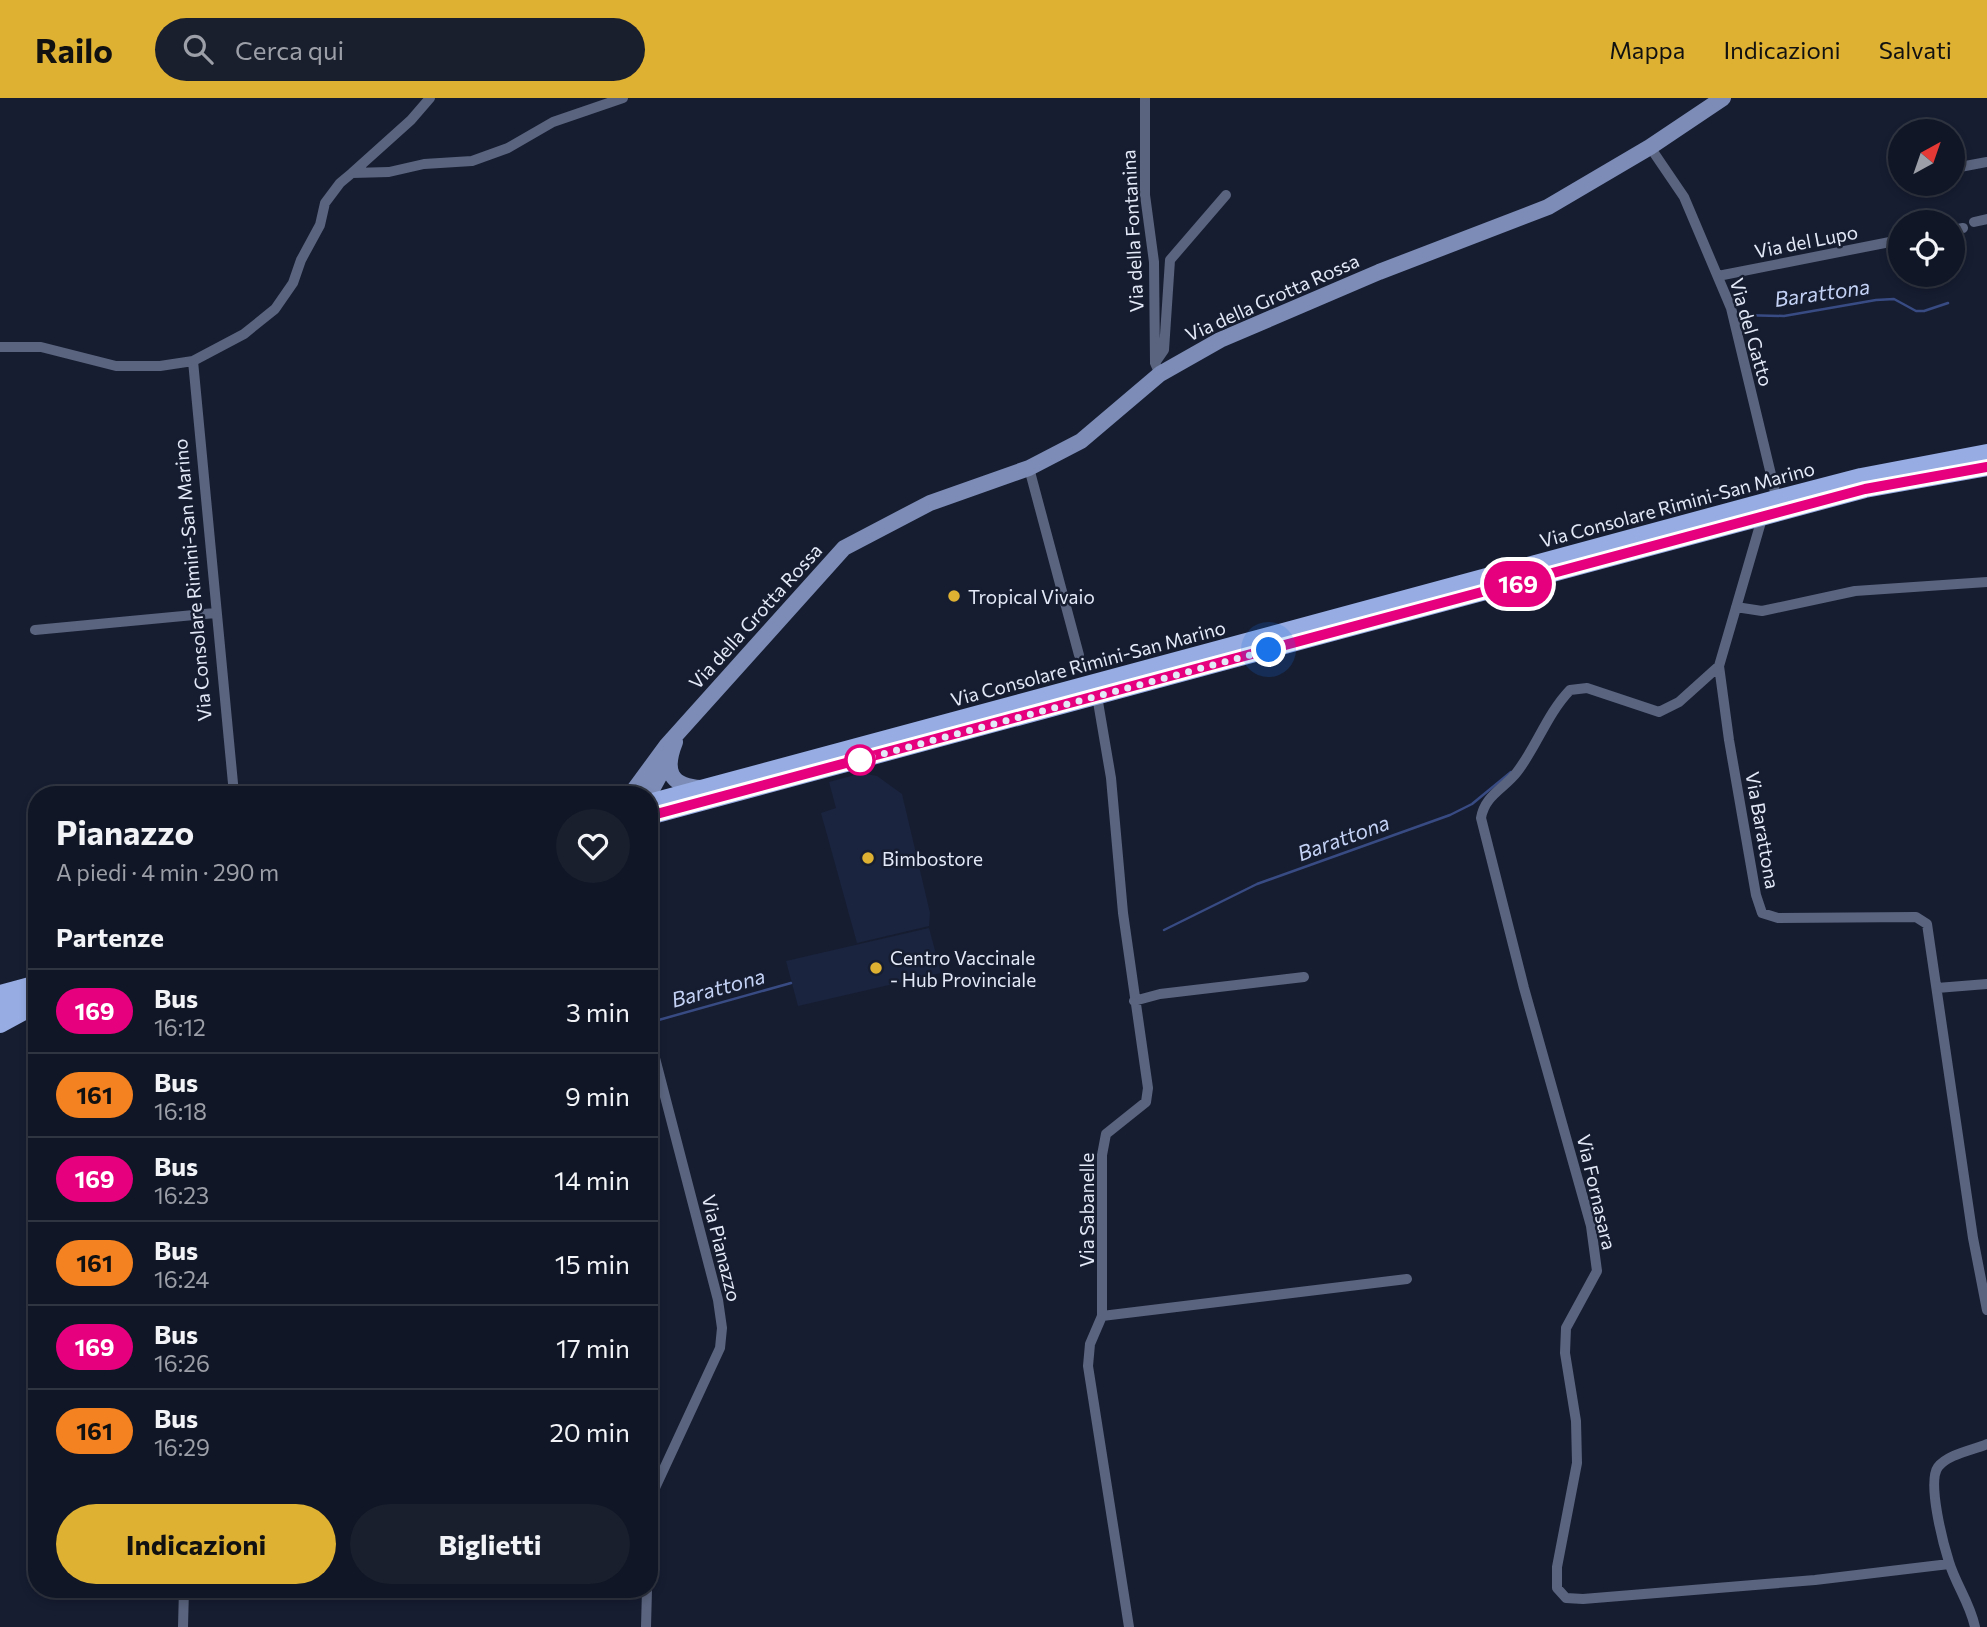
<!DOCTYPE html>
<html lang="it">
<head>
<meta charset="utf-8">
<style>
  :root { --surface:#101625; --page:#191f2d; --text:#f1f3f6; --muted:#9c9fa7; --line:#303542; --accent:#deb133 }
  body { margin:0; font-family:Commissioner,sans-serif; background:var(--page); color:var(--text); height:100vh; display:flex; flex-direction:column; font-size:26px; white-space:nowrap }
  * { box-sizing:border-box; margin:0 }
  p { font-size:23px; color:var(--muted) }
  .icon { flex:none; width:38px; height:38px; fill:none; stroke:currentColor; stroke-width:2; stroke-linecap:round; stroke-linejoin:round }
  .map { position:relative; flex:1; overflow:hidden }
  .side { position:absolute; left:28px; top:688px; width:630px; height:812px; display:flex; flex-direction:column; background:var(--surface); border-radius:28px; box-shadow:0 4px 10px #0003,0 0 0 2px var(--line) }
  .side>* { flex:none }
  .badge { padding:0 14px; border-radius:23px; font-size:24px; line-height:46px }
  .needle { width:46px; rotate:40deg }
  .controls { position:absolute; left:1888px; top:21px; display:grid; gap:14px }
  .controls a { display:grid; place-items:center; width:77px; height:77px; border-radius:50%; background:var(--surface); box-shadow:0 4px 10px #0003,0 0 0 2px var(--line); font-size:35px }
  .you { position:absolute; width:35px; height:35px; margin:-18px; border:5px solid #fff; border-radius:50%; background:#1a73e8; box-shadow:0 0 0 10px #1a73e833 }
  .map>.badge { position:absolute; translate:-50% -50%; box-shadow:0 0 0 4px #fff }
  h2 { padding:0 28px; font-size:26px; line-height:63px }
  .round { display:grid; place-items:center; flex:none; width:74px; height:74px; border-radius:37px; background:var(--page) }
  .head { display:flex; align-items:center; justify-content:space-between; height:119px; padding:0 28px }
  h1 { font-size:33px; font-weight:700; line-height:52px }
  .action { display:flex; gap:14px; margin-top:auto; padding:14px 28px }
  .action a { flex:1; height:80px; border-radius:42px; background:var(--accent); color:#111; font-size:28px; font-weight:700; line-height:80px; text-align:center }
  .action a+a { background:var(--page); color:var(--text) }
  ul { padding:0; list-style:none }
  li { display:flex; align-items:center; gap:21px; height:84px; padding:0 28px; border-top:2px solid var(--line) }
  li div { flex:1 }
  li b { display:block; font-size:26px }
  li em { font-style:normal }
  li .badge { min-width:77px; font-weight:700; text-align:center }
  header { display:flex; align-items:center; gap:42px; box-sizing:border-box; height:98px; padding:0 35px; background:var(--accent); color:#111 }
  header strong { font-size:33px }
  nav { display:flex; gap:38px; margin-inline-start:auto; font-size:24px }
  .search { width:490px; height:63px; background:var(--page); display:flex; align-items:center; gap:18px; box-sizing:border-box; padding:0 24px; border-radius:38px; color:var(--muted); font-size:26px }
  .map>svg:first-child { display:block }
  .built { fill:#1a243e }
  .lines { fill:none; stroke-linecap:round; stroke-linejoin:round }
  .stream { stroke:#384b83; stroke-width:2.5 }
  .street { stroke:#5a647e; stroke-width:10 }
  .secondary { stroke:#7c8cb6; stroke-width:16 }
  .primary { stroke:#96ace2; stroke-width:18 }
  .line-casing { stroke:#fff; stroke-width:16 }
  .line { stroke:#e6007e; stroke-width:10 }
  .walk { stroke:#e3e9f7; stroke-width:7; stroke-dasharray:0 12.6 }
  .poi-dot { fill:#deb133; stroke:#161d31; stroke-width:2.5 }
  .stop-dot { fill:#fff; stroke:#e6007e; stroke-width:3.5 }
  .labels { text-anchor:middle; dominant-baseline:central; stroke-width:5; stroke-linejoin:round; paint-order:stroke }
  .street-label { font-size:19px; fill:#e3e9f7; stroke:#161d31 }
  .poi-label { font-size:19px; fill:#e3e9f7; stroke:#161d31; text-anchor:start }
  .water-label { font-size:21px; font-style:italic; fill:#c4d2f5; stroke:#161d31 }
</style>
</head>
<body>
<header>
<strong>Railo</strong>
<div class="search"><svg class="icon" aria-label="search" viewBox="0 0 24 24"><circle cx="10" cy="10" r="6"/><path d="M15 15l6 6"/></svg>Cerca qui</div>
<nav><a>Mappa</a><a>Indicazioni</a><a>Salvati</a></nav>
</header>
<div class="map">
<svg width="1987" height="1529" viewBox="0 0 1987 1529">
  <rect width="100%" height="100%" fill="#161d31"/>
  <path class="built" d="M 862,675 L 877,678 L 902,696 L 930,815 L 929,828 L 857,845 L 821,715 L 836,710 L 829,684 Z
    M 929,830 L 941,875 L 798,908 L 786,863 Z"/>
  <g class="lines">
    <path class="stream" d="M 1739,217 L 1784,218 L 1876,202 L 1894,201 L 1916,213 L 1924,213 L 1948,205
      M 1164,832 L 1257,786 L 1450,717 L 1472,706 L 1511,674
      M 655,923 L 791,885"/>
    <path class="street" d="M 1145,0 L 1145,97 L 1154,164 L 1155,265 L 1160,276
      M 1650,49 L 1684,99 L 1731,210 L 1774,389 L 1776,401 L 1773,405
      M 1960,69 L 1987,64
      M 352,75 L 411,22 L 430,0
      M 1974,124 L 1987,121
      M 1953,132 L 1963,130
      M 1718,178 L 1900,142
      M 0,249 L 41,249 L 116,268 L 160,268 L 193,263 L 244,236 L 275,211 L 293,185 L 301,162 L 320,127 L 325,105 L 340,85 L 352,75 L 389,74 L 424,66 L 472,63 L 508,50 L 553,24 L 623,0
      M 193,263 L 234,696
      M 1155,265 L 1164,252 L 1170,162 L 1226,97
      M 1029,370 L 1079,557
      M 1763,417 L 1719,568 L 1729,642 L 1756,797 L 1762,815 L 1778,820 L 1916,819 L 1927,826 L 1973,1140 L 1987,1212
      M 1736,509 L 1762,513 L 1855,493 L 1987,484
      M 35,532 L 215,515
      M 1719,568 L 1679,604 L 1659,614 L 1587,590 L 1570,592 C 1547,616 1537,648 1517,674 C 1504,691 1485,697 1481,720 L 1524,890 L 1591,1128 L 1597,1173 L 1566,1230 L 1565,1255 L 1576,1323 L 1577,1365 L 1557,1469 L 1557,1490 L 1566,1500 L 1583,1501 L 1815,1482 L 1949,1466
      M 1097,598 L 1111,680 L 1123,815 L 1148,990 L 1146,1004 L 1106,1036 L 1102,1057 L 1102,1218 L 1090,1246 L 1088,1268 L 1129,1529
      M 1937,890 L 1987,886
      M 1134,903 L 1160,896 L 1304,879
      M 649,937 L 718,1202 L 722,1230 L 720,1250 L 649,1403
      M 1102,1218 L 1407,1181
      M 183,1529 L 184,1491
      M 646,1529 L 647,1491
      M 1975,1529 C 1970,1505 1956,1487 1949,1464 C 1943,1445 1927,1384 1938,1369 C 1948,1356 1973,1352 1987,1346"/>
    <path class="secondary" d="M 675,644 C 664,672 669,688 701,690
      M 631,696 L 667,647 L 844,450 L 930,405 L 1029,370 L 1081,343 L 1160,276 L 1220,242 L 1379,174 L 1548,109 L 1650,49 L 1723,0
      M 649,697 L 669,660"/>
    <path class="primary" d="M 649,705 L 1776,401 L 1861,379 L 1987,355
      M 649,718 L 1865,391 L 1987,369
      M 0,896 L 30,888
      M 0,912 L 37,891
      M 0,926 L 37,906"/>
  </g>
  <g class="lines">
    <g class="line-casing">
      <path id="line" d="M 649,718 L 1865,391 L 1987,369"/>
    </g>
    <use href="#line" class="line"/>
    <path class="walk" d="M 860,662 L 1269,552"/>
  </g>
  <g class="poi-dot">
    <circle cx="954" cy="498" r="7"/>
    <circle cx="868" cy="760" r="7"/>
    <circle cx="876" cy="870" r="7"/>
  </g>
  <circle class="stop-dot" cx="860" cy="662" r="14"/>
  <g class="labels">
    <g class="street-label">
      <text transform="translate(1132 133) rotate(-93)">Via della Fontanina</text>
      <text transform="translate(1806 143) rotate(-11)">Via del Lupo</text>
      <text transform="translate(1272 199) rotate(-24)">Via della Grotta Rossa</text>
      <text transform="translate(1752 234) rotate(74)">Via del Gatto</text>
      <text transform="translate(1677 406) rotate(-15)">Via Consolare Rimini-San Marino</text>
      <text transform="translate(192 482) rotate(-95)">Via Consolare Rimini-San Marino</text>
      <text transform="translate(755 518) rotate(-48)">Via della Grotta Rossa</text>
      <text transform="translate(1088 565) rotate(-15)">Via Consolare Rimini-San Marino</text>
      <text transform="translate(1763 732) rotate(80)">Via Barattona</text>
      <text transform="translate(1597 1094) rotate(77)">Via Fornasara</text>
      <text transform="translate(1086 1112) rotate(-90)">Via Sabanelle</text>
      <text transform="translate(722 1150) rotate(76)">Via Pianazzo</text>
    </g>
    <g class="poi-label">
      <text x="968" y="498">Tropical Vivaio</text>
      <text x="882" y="760">Bimbostore</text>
      <text x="890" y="859">Centro Vaccinale<tspan x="890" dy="22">- Hub Provinciale</tspan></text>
    </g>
    <g class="water-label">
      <text transform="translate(1822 194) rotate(-8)">Barattona</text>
      <text transform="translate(1343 739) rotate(-20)">Barattona</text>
      <text transform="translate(718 889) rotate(-15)">Barattona</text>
    </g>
  </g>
</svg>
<div class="controls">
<a><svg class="needle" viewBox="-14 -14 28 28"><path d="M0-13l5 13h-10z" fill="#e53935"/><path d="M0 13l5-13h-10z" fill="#9c9fa7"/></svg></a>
<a><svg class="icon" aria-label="locate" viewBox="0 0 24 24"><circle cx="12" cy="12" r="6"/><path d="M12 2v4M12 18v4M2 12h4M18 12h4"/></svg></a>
</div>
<div class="you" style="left:1269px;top:552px"></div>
<b class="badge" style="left:1518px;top:486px;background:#e6007e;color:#fff">169</b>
<section class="side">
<div class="head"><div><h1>Pianazzo</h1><p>A piedi · 4 min · 290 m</p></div><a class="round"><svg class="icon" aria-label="heart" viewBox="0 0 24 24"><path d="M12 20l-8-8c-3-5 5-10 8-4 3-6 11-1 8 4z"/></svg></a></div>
<h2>Partenze</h2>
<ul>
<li><span class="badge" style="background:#e6007e;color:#fff">169</span><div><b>Bus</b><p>16:12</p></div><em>3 min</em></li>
<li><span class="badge" style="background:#f58220;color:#111">161</span><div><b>Bus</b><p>16:18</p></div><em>9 min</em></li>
<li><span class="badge" style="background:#e6007e;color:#fff">169</span><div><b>Bus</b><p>16:23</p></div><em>14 min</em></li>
<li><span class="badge" style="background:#f58220;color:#111">161</span><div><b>Bus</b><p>16:24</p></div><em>15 min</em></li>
<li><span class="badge" style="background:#e6007e;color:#fff">169</span><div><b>Bus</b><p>16:26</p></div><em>17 min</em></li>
<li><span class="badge" style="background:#f58220;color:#111">161</span><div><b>Bus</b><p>16:29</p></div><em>20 min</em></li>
</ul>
<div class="action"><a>Indicazioni</a><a>Biglietti</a></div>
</section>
</div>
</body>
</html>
